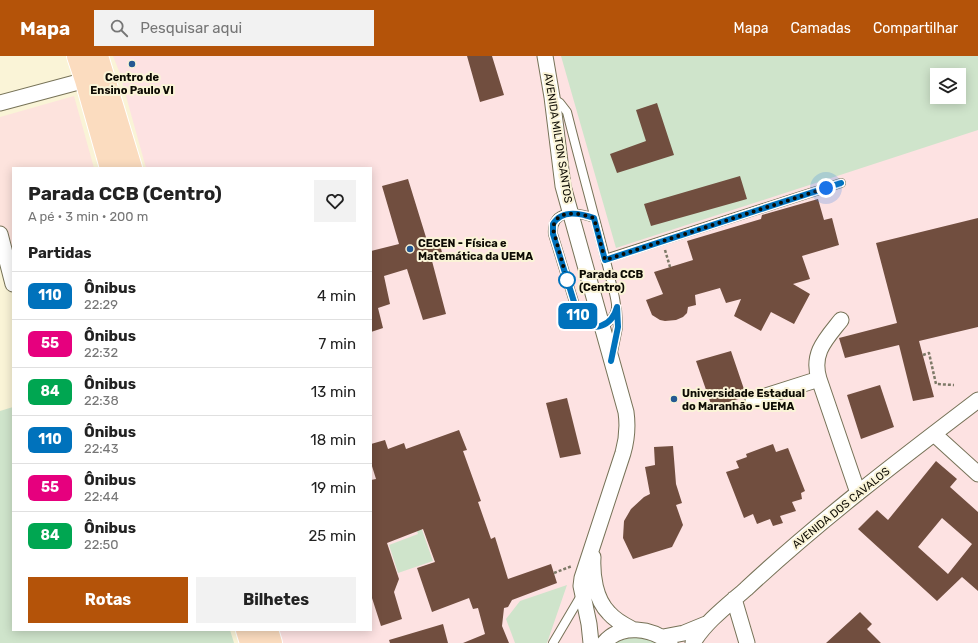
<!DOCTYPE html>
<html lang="pt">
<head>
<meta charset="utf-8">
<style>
  :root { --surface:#fff; --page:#f2f2f2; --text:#222; --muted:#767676; --line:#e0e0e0; --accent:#b45309 }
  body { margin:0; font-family:Rubik,sans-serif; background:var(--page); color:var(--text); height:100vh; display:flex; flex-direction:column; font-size:15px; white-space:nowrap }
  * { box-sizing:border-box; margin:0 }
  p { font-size:13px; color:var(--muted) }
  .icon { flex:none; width:22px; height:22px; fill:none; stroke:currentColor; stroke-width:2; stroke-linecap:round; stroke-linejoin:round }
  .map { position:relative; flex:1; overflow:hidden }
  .details { position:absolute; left:12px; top:111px; width:360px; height:464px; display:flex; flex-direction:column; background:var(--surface); border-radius:0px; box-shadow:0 2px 10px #0003 }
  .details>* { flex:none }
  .badge { padding:0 8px; border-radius:6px; font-size:14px; line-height:26px }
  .controls { position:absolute; left:930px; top:12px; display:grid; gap:8px }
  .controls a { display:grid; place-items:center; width:36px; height:36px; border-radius:0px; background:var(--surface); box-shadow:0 2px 10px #0003; font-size:20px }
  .you { position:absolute; width:20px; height:20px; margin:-10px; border:3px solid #fff; border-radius:50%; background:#1a73e8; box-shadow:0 0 0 6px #1a73e833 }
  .map>.badge { position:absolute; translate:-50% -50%; box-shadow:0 0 0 2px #fff }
  h2 { padding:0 16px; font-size:15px; line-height:36px }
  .round { display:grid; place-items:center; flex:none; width:42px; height:42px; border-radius:0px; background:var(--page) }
  .overview { display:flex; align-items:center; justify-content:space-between; height:68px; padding:0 16px }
  h1 { font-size:19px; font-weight:700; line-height:30px }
  .button { display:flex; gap:8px; margin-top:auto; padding:8px 16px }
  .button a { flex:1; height:46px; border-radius:0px; background:var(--accent); color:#fff; font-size:16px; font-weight:700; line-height:46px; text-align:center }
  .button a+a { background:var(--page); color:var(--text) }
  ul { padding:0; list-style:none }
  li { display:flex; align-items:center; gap:12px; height:48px; padding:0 16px; border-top:1px solid var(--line) }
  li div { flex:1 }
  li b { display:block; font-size:15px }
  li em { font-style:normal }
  li .badge { min-width:44px; font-weight:700; text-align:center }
  header { display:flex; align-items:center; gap:24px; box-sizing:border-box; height:56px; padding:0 20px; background:var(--accent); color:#fff }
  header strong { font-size:19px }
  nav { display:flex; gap:22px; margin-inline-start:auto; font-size:14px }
  .search { width:280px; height:36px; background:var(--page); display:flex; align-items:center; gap:10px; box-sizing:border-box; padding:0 14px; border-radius:0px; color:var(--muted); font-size:15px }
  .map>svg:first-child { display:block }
  .commercial { fill:#fde3dd }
  .education { fill:#fde2e2; fill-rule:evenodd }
  .green { fill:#cfe4cb; fill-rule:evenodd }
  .building { fill:#714e3f; fill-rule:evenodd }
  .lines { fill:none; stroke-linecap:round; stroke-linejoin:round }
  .service-casing { stroke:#767257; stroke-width:10 }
  .minor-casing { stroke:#767257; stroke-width:17 }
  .primary-casing { stroke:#fff; stroke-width:24 }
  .path { stroke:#7d7967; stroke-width:2.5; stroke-dasharray:3 2; stroke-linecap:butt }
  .service { stroke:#fff; stroke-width:8 }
  .minor { stroke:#fff; stroke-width:15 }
  .primary { stroke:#fbdcbf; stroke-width:22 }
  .line-casing { stroke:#fff; stroke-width:9 }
  .line { stroke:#0072bc; stroke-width:6 }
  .walk { stroke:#0d0b03; stroke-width:4; stroke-dasharray:0 7.2 }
  .poi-dot { fill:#245992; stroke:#faf4d7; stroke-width:1.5 }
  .stop-dot { fill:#fff; stroke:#0072bc; stroke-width:2 }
  .labels { text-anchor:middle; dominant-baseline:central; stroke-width:4; stroke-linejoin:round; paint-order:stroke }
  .poi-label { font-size:11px; font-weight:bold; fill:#0d0b03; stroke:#faf4d7; text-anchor:start }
  .street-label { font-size:11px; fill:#0d0b03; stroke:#faf4d7 }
  .stop-label { font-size:11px; font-weight:bold; fill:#0d0b03; stroke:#faf4d7; text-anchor:start }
</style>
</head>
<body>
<header>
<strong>Mapa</strong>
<div class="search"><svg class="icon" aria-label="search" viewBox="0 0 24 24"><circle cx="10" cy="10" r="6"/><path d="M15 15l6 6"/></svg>Pesquisar aqui</div>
<nav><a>Mapa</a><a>Camadas</a><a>Compartilhar</a></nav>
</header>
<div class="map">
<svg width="978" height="587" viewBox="0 0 978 587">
  <rect width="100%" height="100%" fill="#faf4d7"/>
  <path class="commercial" d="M 74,40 L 94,112 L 13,112 L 13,236 L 0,190 L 0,61 Z"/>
  <path class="education" d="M 113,0 L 978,0 L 978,587 L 280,587 L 277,574 L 371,574 L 371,112 L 146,112 L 119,15 ZM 937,19 L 959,19 L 959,41 L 937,41 Z"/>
  <path class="green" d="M 561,0 L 978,0 L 978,74 L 616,192 ZM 937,19 L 959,19 L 959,41 L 937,41 Z
    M 13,351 L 13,574 L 230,574 L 234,587 L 0,587 L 0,355 Z
    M 414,451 L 433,505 L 398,517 L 389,489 L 418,478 L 411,458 Z
    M 567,529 L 547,587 L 515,587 L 506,563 L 520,545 Z
    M 634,581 L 647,583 L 656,587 L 616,587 L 622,584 Z"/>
  <path class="building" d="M 467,0 L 492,0 L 504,39 L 480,46 Z
    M 657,47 L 674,99 L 617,117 L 610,98 L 646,85 L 636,54 Z
    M 740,120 L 747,143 L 651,170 L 644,148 Z
    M 408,123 L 429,191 L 440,188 L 443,201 L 432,205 L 446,258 L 423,264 L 407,213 L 384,220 L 390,248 L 378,252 L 383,272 L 371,276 L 371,195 L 399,188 L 382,130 Z
    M 818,143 L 824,164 L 832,162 L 839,189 L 802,200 L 810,223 L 793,228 L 810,238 L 794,268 L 771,256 L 761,275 L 734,260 L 741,243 L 726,247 L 720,232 L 695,239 L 696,249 L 688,251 L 687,257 L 683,261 L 676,264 L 665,265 L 660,264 L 652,259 L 646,244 L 663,238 L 654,216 L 693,204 L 687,185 L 761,163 L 762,159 Z
    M 978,162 L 978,271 L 919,285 L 934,341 L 913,345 L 899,289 L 845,302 L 839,282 L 897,267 L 876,187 Z
    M 731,295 L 746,339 L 745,341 L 712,351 L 696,305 Z
    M 880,329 L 894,371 L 861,383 L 847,339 Z
    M 567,342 L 581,398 L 560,402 L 546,347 Z
    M 459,374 L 467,394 L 463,395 L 481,445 L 478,446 L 491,483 L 495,481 L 508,523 L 551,508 L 557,527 L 512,544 L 508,551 L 504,552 L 502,570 L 509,587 L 463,587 L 485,578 L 478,552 L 473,553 L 469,542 L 432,556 L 417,512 L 435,506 L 423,473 L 387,487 L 399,523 L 394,536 L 402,563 L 381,570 L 371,539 L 371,424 L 376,423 L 371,407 L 371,388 L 385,384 L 388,393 L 404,387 L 406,393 Z
    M 773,388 L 776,396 L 788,392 L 805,435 L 801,437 L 802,443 L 792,446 L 796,455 L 780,460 L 783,467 L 773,470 L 770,463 L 757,468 L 753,458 L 744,462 L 726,416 L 739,412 L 736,405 L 747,401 L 746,398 Z
    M 673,390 L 676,428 L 682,447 L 676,449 L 683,469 L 672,491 L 633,503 L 623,482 L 624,465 L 631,453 L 644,441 L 650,438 L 645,411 L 655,409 L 654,391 Z
    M 936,405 L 957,423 L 950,431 L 978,456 L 978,535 L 962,521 L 937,545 L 858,473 L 877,454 L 888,464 ZM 942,462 L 972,488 L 948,518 L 918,491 Z
    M 860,556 L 872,568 L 867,573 L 881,587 L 826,587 Z
    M 443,568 L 448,587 L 390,587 L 389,584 Z"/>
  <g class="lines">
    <g class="service-casing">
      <path id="service" d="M 552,42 L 560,47 L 567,56 C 580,108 595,161 608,213 C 610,222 617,245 616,252 C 615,261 607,270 598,270 C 590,270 585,268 579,262 L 553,178 C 551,152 577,156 594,162
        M 605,203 L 841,127
        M 613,296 L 618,271 L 617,253
        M 553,587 L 582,538"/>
    </g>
    <g class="minor-casing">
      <path id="minor" d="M 545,0 L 552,41 L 563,130 L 626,356 C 628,370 627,383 623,397 L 582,522 L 581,530 L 589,568 L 591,587
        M 0,47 L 86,24
        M 0,178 L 13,228
        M 841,264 C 826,283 811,297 819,323 L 858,437
        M 753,344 L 819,323
        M 934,378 L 978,418
        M 593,501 C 592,519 595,543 609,557 C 615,564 624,569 632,573
        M 734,543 L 747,587
        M 663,581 L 684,577 L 706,568
        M 604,587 C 621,567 652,572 670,587
        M 693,587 C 704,567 729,548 746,533 C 819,465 899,404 978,344"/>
    </g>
    <g class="primary-casing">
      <path id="primary" d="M 78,0 L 86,24 L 111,112
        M 97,0 L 131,112
        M 247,574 L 251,587
        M 267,574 L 271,587"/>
    </g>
    <path class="path" d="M 665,194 L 670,211
      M 923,299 L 929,297 L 936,328 L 954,329
      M 554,517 L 572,510"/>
    <use href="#service" class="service"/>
    <use href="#minor" class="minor"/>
    <use href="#primary" class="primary"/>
  </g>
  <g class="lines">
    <g class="line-casing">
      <path id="line" d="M 611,305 L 618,271 L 617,251 C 612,270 593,278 579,262 L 553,178 L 553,168 C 562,153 580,157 594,162 L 605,204 L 841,127"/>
    </g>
    <use href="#line" class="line"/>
    <path class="walk" d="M 567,224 L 553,173 C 555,152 580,157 594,162 L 605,204 L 826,132"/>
  </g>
  <g class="poi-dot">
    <circle cx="132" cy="8" r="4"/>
    <circle cx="410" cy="193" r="4"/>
    <circle cx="674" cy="343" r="4"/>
  </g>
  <circle class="stop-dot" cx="567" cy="224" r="8"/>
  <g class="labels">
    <g class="poi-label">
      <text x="132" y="21" text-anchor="middle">Centro de<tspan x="132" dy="13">Ensino Paulo VI</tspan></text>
      <text x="418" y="187">CECEN - Física e<tspan x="418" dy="13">Matemática da UEMA</tspan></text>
      <text x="682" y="337">Universidade Estadual<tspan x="682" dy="13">do Maranhão - UEMA</tspan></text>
    </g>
    <g class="street-label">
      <text transform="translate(558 82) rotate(81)">AVENIDA MILTON SANTOS</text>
      <text transform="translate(841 452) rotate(-39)">AVENIDA DOS CAVALOS</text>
    </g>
    <g class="stop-label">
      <text x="579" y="218">Parada CCB<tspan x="579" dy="13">(Centro)</tspan></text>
    </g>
  </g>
</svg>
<div class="controls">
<a><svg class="icon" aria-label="layers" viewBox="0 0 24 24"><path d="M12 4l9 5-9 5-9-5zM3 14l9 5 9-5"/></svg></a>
</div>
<div class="you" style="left:826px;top:132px"></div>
<b class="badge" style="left:578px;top:260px;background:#0072bc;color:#fff">110</b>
<section class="details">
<div class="overview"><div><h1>Parada CCB (Centro)</h1><p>A pé · 3 min · 200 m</p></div><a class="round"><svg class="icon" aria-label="heart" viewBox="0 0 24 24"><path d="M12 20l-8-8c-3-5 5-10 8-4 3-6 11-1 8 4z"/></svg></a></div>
<h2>Partidas</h2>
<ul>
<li><span class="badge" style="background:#0072bc;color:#fff">110</span><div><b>Ônibus</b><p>22:29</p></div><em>4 min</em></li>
<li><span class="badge" style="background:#e6007e;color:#fff">55</span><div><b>Ônibus</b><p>22:32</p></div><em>7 min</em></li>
<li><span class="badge" style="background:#00a651;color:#fff">84</span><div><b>Ônibus</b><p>22:38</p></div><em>13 min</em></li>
<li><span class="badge" style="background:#0072bc;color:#fff">110</span><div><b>Ônibus</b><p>22:43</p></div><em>18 min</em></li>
<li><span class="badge" style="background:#e6007e;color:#fff">55</span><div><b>Ônibus</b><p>22:44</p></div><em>19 min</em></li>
<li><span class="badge" style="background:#00a651;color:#fff">84</span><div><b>Ônibus</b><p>22:50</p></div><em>25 min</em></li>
</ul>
<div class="button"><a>Rotas</a><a>Bilhetes</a></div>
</section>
</div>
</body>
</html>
